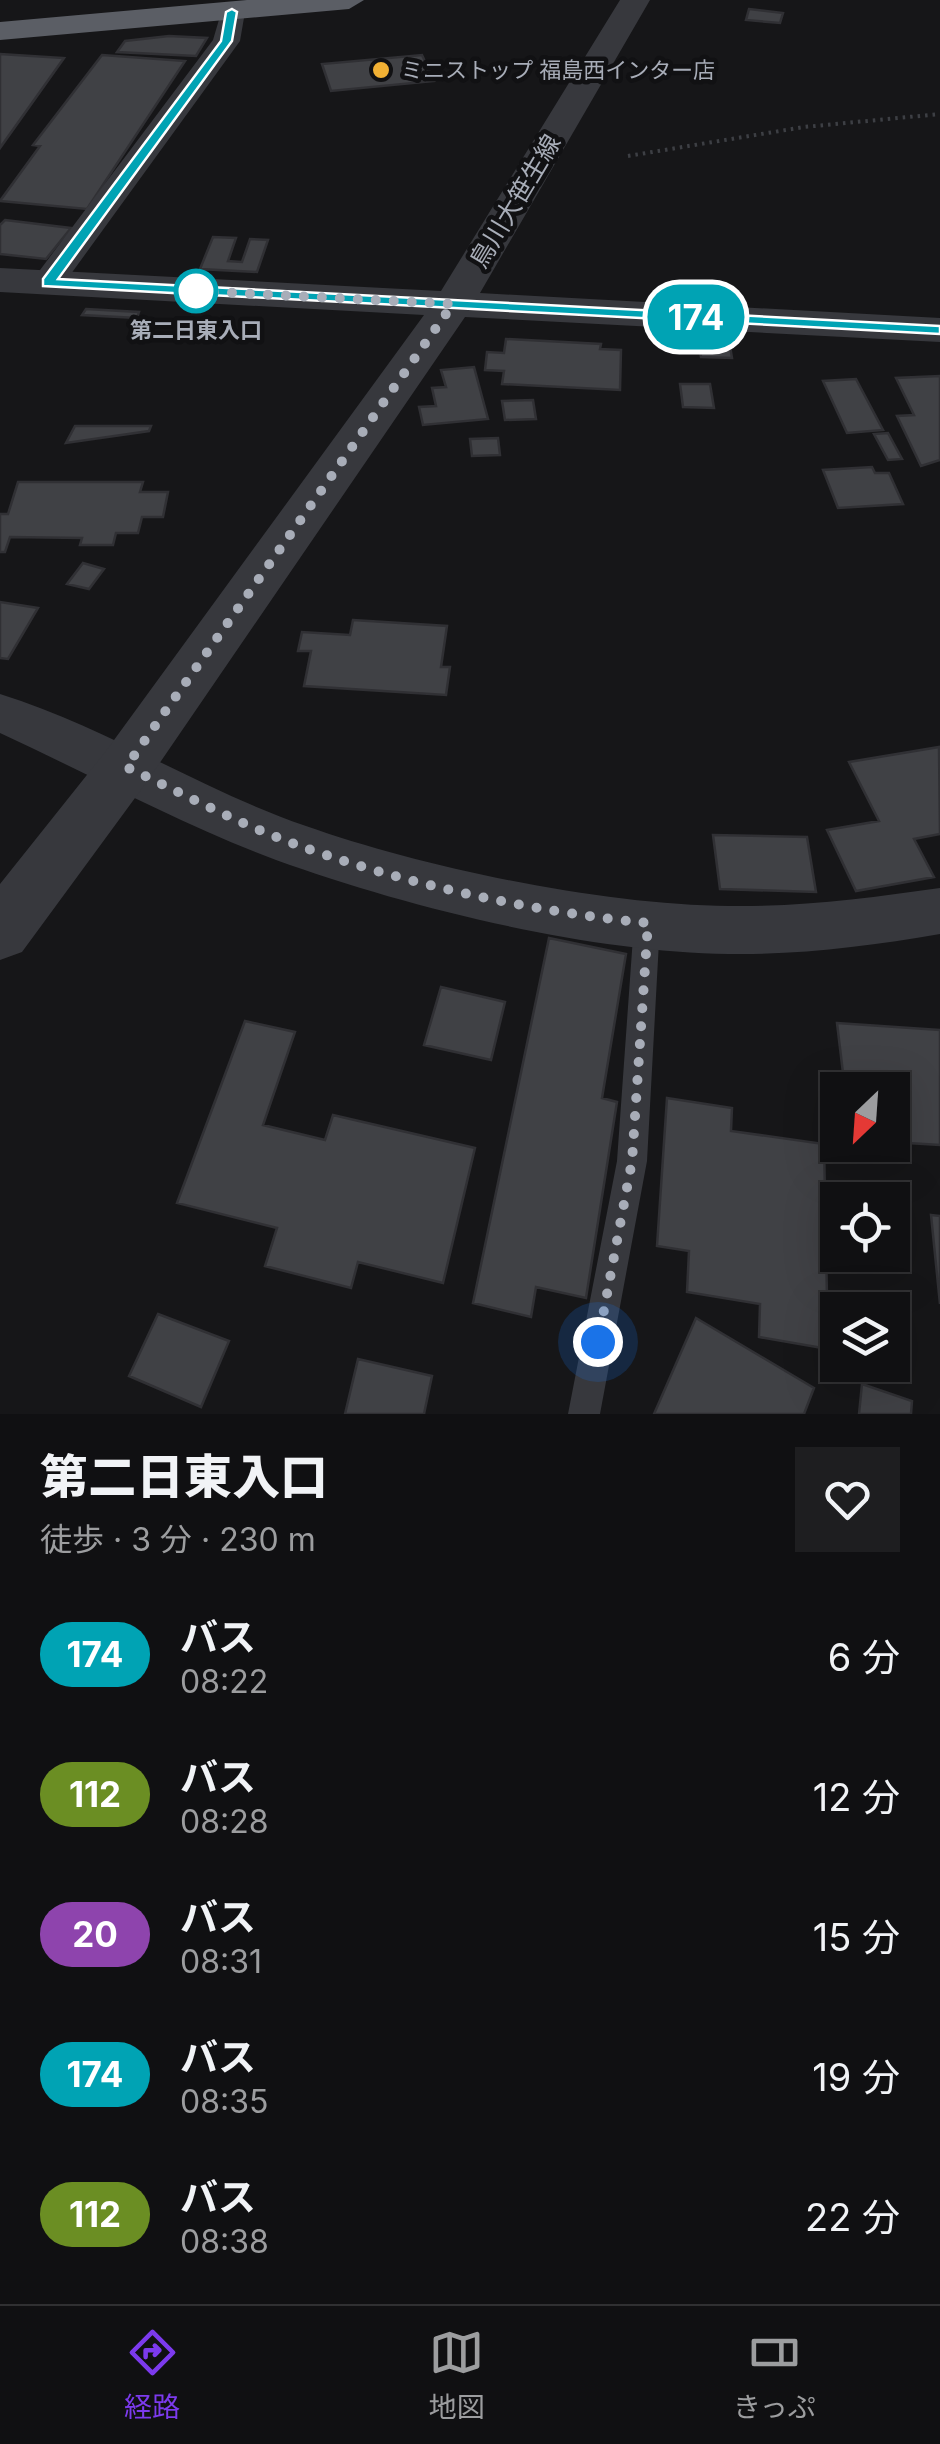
<!DOCTYPE html>
<html lang="ja">
<head>
<meta charset="utf-8">
<style>
  :root { --surface:#101012; --page:#1e1e20; --text:#f1f3f6; --muted:#9c9d9f; --line:#303032; --accent:#7c3aed }
  body { margin:0; font-family:Inter,"Noto Sans JP",sans-serif; background:var(--page); color:var(--text); height:100vh; display:flex; flex-direction:column; font-size:38px; white-space:nowrap }
  * { box-sizing:border-box; margin:0 }
  p { font-size:32px; color:var(--muted) }
  .icon { flex:none; width:55px; height:55px; fill:none; stroke:currentColor; stroke-width:2; stroke-linecap:round; stroke-linejoin:round }
  .map { position:relative; height:1414px; overflow:hidden }
  .side { display:flex; flex-direction:column; background:var(--surface); flex:1 }
  .side>* { flex:none }
  .badge { padding:0 20px; border-radius:32px; font-size:35px; line-height:65px }
  .needle { width:65px; rotate:205deg }
  .fabs { position:absolute; left:820px; top:1072px; display:grid; gap:20px }
  .fabs a { display:grid; place-items:center; width:90px; height:90px; border-radius:0px; background:var(--surface); box-shadow:0 10px 40px #0002,0 0 0 2px var(--line); font-size:50px }
  .you { position:absolute; width:50px; height:50px; margin:-25px; border:8px solid #fff; border-radius:50%; background:#1a73e8; box-shadow:0 0 0 15px #1a73e833 }
  .map>.badge { position:absolute; translate:-50% -50%; box-shadow:0 0 0 5px #fff }
  .round { display:grid; place-items:center; flex:none; width:105px; height:105px; border-radius:0px; background:var(--page) }
  .headline { display:flex; align-items:center; justify-content:space-between; height:170px; padding:0 40px }
  h1 { font-size:48px; font-weight:800; line-height:75px }
  ul { padding:0; list-style:none }
  li { display:flex; align-items:center; gap:30px; height:140px; padding:0 40px }
  li div { flex:1 }
  li b { display:block; font-size:38px }
  li em { font-style:normal }
  li .badge { min-width:110px; font-weight:700; text-align:center }
  .tabs { display:flex; justify-content:space-around; align-items:center; height:140px; border-top:2px solid var(--line); background:var(--surface); font-size:28px; color:var(--muted) }
  .tabs a { display:grid; justify-items:center; gap:5px }
  .tabs .on { color:var(--accent) }
  .map>svg:first-child { display:block }
  .building { fill:#404145; stroke:#303034; stroke-width:2.5 }
  .lines { fill:none; stroke-linecap:round; stroke-linejoin:round }
  .path { stroke:#3d3f44; stroke-width:4; stroke-dasharray:2.5 5; stroke-linecap:butt }
  .service { fill:#37383d; fill-rule:evenodd }
  .minor { fill:#37383d; fill-rule:evenodd }
  .tertiary { fill:#37383d; fill-rule:evenodd }
  .trunk { fill:#5b5e65; fill-rule:evenodd }
  .line { fill:#00a3b4; stroke:#fff; stroke-width:2.5 }
  .walk { stroke:#a8adb8; stroke-width:10; stroke-dasharray:0 18 }
  .poi-dot { fill:#f2b134; stroke:#111113; stroke-width:4 }
  .stop-dot { fill:#fff; stroke:#00a3b4; stroke-width:5 }
  .labels { text-anchor:middle; dominant-baseline:central; stroke-width:9; stroke-linejoin:round; paint-order:stroke }
  .far-poi-label { font-size:22px; fill:#a8adb8; stroke:#111113; text-anchor:start }
  .far-stop-label { font-size:22px; font-weight:bold; fill:#a8adb8; stroke:#111113 }
  .street-label { font-size:25px; fill:#a8adb8; stroke:#111113 }
</style>
</head>
<body>
<div class="map">
<svg width="940" height="1414" viewBox="0 0 940 1414">
  <rect width="100%" height="100%" fill="#161618"/>
  <path class="building" d="M 749,9 L 783,13 L 780,23 L 746,20 Z
    M 169,36 L 207,38 L 196,56 L 117,52 L 125,41 Z
    M 0,54 L 64,58 L 0,148 Z
    M 102,55 L 185,61 L 87,209 L 0,201 L 40,146 L 33,145 Z
    M 422,55 L 434,81 L 331,91 L 322,64 Z
    M 5,220 L 71,228 L 46,259 L 0,254 L 0,225 Z
    M 213,237 L 236,238 L 228,261 L 242,262 L 250,239 L 268,240 L 257,272 L 200,269 Z
    M 86,309 L 139,312 L 137,318 L 82,315 Z
    M 506,339 L 601,344 L 600,349 L 621,350 L 620,390 L 502,384 L 504,371 L 485,370 L 487,352 L 504,353 Z
    M 699,345 L 730,346 L 732,358 L 701,357 Z
    M 474,367 L 488,419 L 423,425 L 419,407 L 436,406 L 432,388 L 446,387 L 441,370 Z
    M 940,376 L 940,460 L 921,466 L 897,416 L 914,415 L 896,378 Z
    M 856,379 L 883,430 L 847,433 L 823,381 Z
    M 680,384 L 710,384 L 714,408 L 683,407 Z
    M 533,400 L 536,419 L 505,420 L 502,401 Z
    M 75,426 L 151,426 L 149,431 L 66,443 Z
    M 888,433 L 902,459 L 888,460 L 874,434 Z
    M 498,438 L 500,455 L 472,456 L 470,439 Z
    M 872,467 L 875,473 L 889,473 L 903,504 L 838,508 L 823,470 Z
    M 18,482 L 143,482 L 140,492 L 168,492 L 163,517 L 142,517 L 138,533 L 116,533 L 113,545 L 80,545 L 82,538 L 10,537 L 5,552 L 0,552 L 0,514 L 8,514 Z
    M 83,563 L 104,569 L 89,589 L 67,584 Z
    M 0,602 L 38,608 L 8,659 L 0,658 Z
    M 353,620 L 447,626 L 441,667 L 450,667 L 446,695 L 304,686 L 311,651 L 298,651 L 302,632 L 350,635 Z
    M 939,747 L 940,834 L 914,839 L 934,877 L 856,891 L 827,830 L 879,821 L 849,762 Z
    M 713,835 L 807,837 L 816,892 L 720,889 Z
    M 549,938 L 626,954 L 602,1098 L 617,1102 L 586,1298 L 536,1287 L 531,1317 L 473,1303 Z
    M 441,987 L 505,1002 L 491,1060 L 424,1045 Z
    M 245,1021 L 295,1032 L 263,1125 L 325,1140 L 333,1115 L 475,1148 L 443,1283 L 358,1262 L 351,1288 L 265,1266 L 277,1228 L 177,1203 Z
    M 837,1023 L 940,1030 L 940,1145 L 892,1142 L 892,1090 L 845,1090 Z
    M 667,1098 L 732,1108 L 731,1131 L 824,1144 L 828,1349 L 759,1337 L 760,1304 L 687,1292 L 689,1251 L 657,1246 Z
    M 931,1215 L 940,1216 L 940,1304 Z
    M 158,1314 L 229,1341 L 201,1407 L 129,1376 Z
    M 696,1318 L 814,1388 L 804,1414 L 654,1414 Z
    M 358,1359 L 432,1376 L 424,1414 L 345,1414 Z
    M 862,1384 L 912,1401 L 911,1414 L 859,1414 Z"/>
  <g class="lines">
    <path class="path" d="M 628,156 L 804,127 L 940,114"/>
    <path class="service" d="M 647,912 L 656,915 L 660,923 L 647,1161 L 600,1414 L 568,1414 L 617,1161 L 634,923 L 638,915 Z"/>
    <path class="minor" d="M 232,4 L 245,12 L 240,41 L 60,289 L 36,289 L 31,282 L 213,40 L 223,6 Z
      M 0,694 C 106,727 201,790 306,826 C 425,868 603,905 729,906 C 800,907 870,898 940,888 L 940,934 C 870,946 800,955 729,954 C 587,952 409,908 276,860 C 182,825 91,775 0,733 Z"/>
    <path class="tertiary" d="M 620,0 L 650,0 L 480,293 L 940,318 L 940,342 L 465,317 L 146,783 L 22,952 L 0,960 L 0,884 L 106,751 L 424,315 L 0,292 L 0,268 L 441,291 Z"/>
    <path class="trunk" d="M 247,0 L 364,0 L 349,9 L 0,40 L 0,22 Z"/>
  </g>
  <path class="line" d="M 232,9 L 237,12 L 232,41 L 58,279 L 940,326 L 940,334 L 43,286 L 43,279 L 221,41 L 226,12 Z"/>
  <g class="lines">
    <path class="walk" d="M 196,291 L 453,304 L 126,767 C 180,792 235,822 292,843 C 399,883 533,912 648,923 L 632,1161 L 598,1342"/>
  </g>
  <circle class="poi-dot" cx="381" cy="70" r="10"/>
  <circle class="stop-dot" cx="196" cy="291" r="20"/>
  <g class="labels">
    <g class="far-poi-label">
      <text x="401" y="70">ミニストップ 福島西インター店</text>
    </g>
    <g class="far-stop-label">
      <text x="196" y="330">第二日東入口</text>
    </g>
    <g class="street-label">
      <text transform="translate(515 201) rotate(-59)">鳥川大笹生線</text>
    </g>
  </g>
</svg>
<div class="fabs">
<a><svg class="needle" viewBox="-14 -14 28 28"><path d="M0-13l5 13h-10z" fill="#e53935"/><path d="M0 13l5-13h-10z" fill="#9c9d9f"/></svg></a>
<a><svg class="icon" aria-label="locate" viewBox="0 0 24 24"><circle cx="12" cy="12" r="6"/><path d="M12 2v4M12 18v4M2 12h4M18 12h4"/></svg></a>
<a><svg class="icon" aria-label="layers" viewBox="0 0 24 24"><path d="M12 4l9 5-9 5-9-5zM3 14l9 5 9-5"/></svg></a>
</div>
<div class="you" style="left:598px;top:1342px"></div>
<b class="badge" style="left:696px;top:317px;background:#00a3b4;color:#fff">174</b>
</div>
<section class="side">
<div class="headline"><div><h1>第二日東入口</h1><p>徒歩 · 3 分 · 230 m</p></div><a class="round"><svg class="icon" aria-label="heart" viewBox="0 0 24 24"><path d="M12 20l-8-8c-3-5 5-10 8-4 3-6 11-1 8 4z"/></svg></a></div>
<ul>
<li><span class="badge" style="background:#00a3b4;color:#fff">174</span><div><b>バス</b><p>08:22</p></div><em>6 分</em></li>
<li><span class="badge" style="background:#6b8e23;color:#fff">112</span><div><b>バス</b><p>08:28</p></div><em>12 分</em></li>
<li><span class="badge" style="background:#8e44ad;color:#fff">20</span><div><b>バス</b><p>08:31</p></div><em>15 分</em></li>
<li><span class="badge" style="background:#00a3b4;color:#fff">174</span><div><b>バス</b><p>08:35</p></div><em>19 分</em></li>
<li><span class="badge" style="background:#6b8e23;color:#fff">112</span><div><b>バス</b><p>08:38</p></div><em>22 分</em></li>
</ul>
</section>
<nav class="tabs">
<a class="on"><svg class="icon" aria-label="directions" viewBox="0 0 24 24"><path d="M12 3l9 9-9 9-9-9zM9 14v-3h6M13 9l2 2-2 2"/></svg>経路</a>
<a><svg class="icon" aria-label="map" viewBox="0 0 24 24"><path d="M3 6l6-2 6 2 6-2v14l-6 2-6-2-6 2zM9 4v14M15 6v14"/></svg>地図</a>
<a><svg class="icon" aria-label="tickets" viewBox="0 0 24 24"><path d="M3 7h18v10H3zM15 7v10"/></svg>きっぷ</a>
</nav>
</body>
</html>
